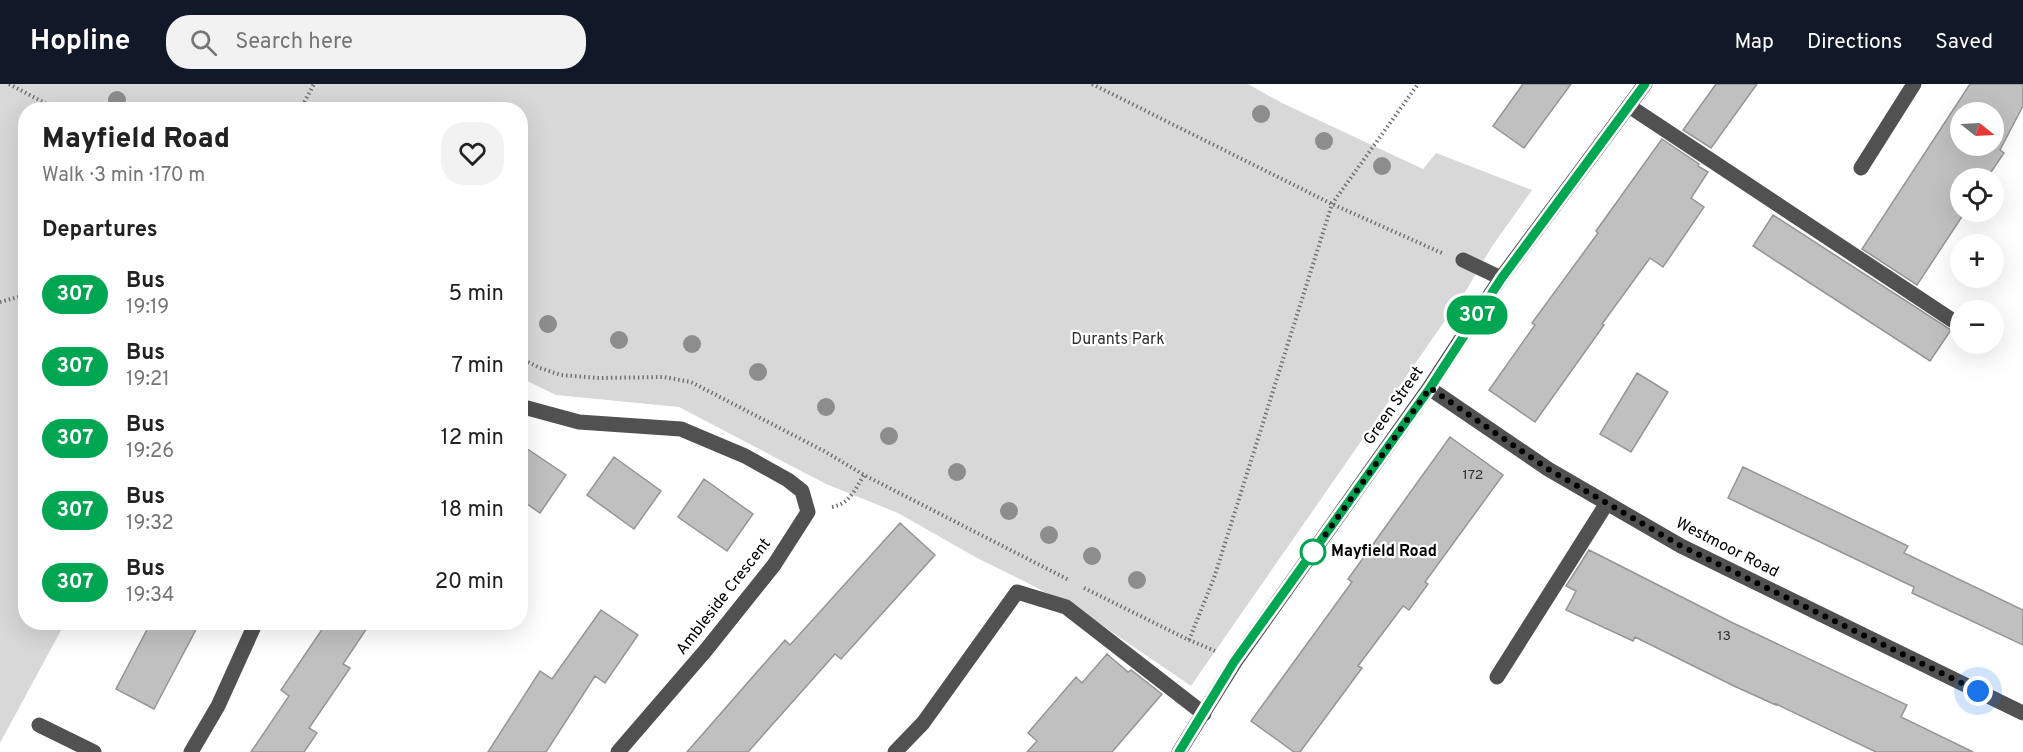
<!DOCTYPE html>
<html lang="en">
<head>
<meta charset="utf-8">
<style>
  :root { --surface:#fff; --page:#f2f2f2; --text:#222; --muted:#767676; --accent:#111827 }
  body { margin:0; font-family:Overpass,sans-serif; background:var(--page); color:var(--text); height:100vh; display:flex; flex-direction:column; font-size:22px; white-space:nowrap }
  * { box-sizing:border-box; margin:0 }
  p { font-size:20px; color:var(--muted) }
  .icon { flex:none; width:33px; height:33px; fill:none; stroke:currentColor; stroke-width:2; stroke-linecap:round; stroke-linejoin:round }
  .map { position:relative; flex:1; overflow:hidden }
  .panel { position:absolute; left:18px; top:18px; width:510px; height:528px; display:flex; flex-direction:column; background:var(--surface); border-radius:24px; box-shadow:0 6px 24px #0002 }
  .panel>* { flex:none }
  .badge { padding:0 12px; border-radius:20px; font-size:21px; line-height:39px }
  .needle { width:39px; rotate:108deg }
  .controls { position:absolute; left:1950px; top:18px; display:grid; gap:12px }
  .controls a { display:grid; place-items:center; width:54px; height:54px; border-radius:50%; background:var(--surface); box-shadow:0 6px 24px #0002; font-size:30px }
  .you { position:absolute; width:30px; height:30px; margin:-15px; border:4px solid #fff; border-radius:50%; background:#1a73e8; box-shadow:0 0 0 9px #1a73e833 }
  .map>.badge { position:absolute; translate:-50% -50%; box-shadow:0 0 0 3px #fff }
  h2 { padding:0 24px; font-size:22px; line-height:54px }
  .round { display:grid; place-items:center; flex:none; width:63px; height:63px; border-radius:24px; background:var(--page) }
  .overview { display:flex; align-items:center; justify-content:space-between; height:102px; padding:0 24px }
  h1 { font-size:28px; font-weight:800; line-height:45px }
  ul { padding:0; list-style:none }
  li { display:flex; align-items:center; gap:18px; height:72px; padding:0 24px }
  li div { flex:1 }
  li b { display:block; font-size:22px }
  li em { font-style:normal }
  li .badge { min-width:66px; font-weight:700; text-align:center }
  header { display:flex; align-items:center; gap:36px; box-sizing:border-box; height:84px; padding:0 30px; background:var(--accent); color:#fff }
  header strong { font-size:28px }
  nav { display:flex; gap:33px; margin-inline-start:auto; font-size:21px }
  .search { width:420px; height:54px; background:var(--page); display:flex; align-items:center; gap:15px; box-sizing:border-box; padding:0 21px; border-radius:24px; color:var(--muted); font-size:22px }
  .map>svg:first-child { display:block }
  .green { fill:#d8d8d8 }
  .building { fill:#c0c0c0; stroke:#959595; stroke-width:1.5; fill-rule:evenodd }
  .lines { fill:none; stroke-linecap:round; stroke-linejoin:round }
  .path { stroke:#737373; stroke-width:4; stroke-dasharray:1.5 3; stroke-linecap:butt }
  .minor { stroke:#515151; stroke-width:15 }
  .tree { fill:#8d8d8d }
  .line-casing { stroke:#fff; stroke-width:14 }
  .line { stroke:#00a651; stroke-width:9 }
  .walk { stroke:#000; stroke-width:6; stroke-dasharray:0 10.8 }
  .stop-dot { fill:#fff; stroke:#00a651; stroke-width:3 }
  .labels { text-anchor:middle; dominant-baseline:central; stroke-width:4.5; stroke-linejoin:round; paint-order:stroke }
  .number-label { font-size:14px; fill:#303030 }
  .park-label { font-size:16px; fill:#2f2f2f; stroke:#fff }
  .street-label { font-size:16px; fill:#000; stroke:#fff }
  .stop-label { font-size:16px; font-weight:bold; fill:#000; stroke:#fff; text-anchor:start }
</style>
</head>
<body>
<header>
<strong>Hopline</strong>
<div class="search"><svg class="icon" aria-label="search" viewBox="0 0 24 24"><circle cx="10" cy="10" r="6"/><path d="M15 15l6 6"/></svg>Search here</div>
<nav><a>Map</a><a>Directions</a><a>Saved</a></nav>
</header>
<div class="map">
<svg width="2023" height="668" viewBox="0 0 2023 668">
  <rect width="100%" height="100%" fill="#fff"/>
  <path class="green" d="M 0,0 L 1248,0 L 1282,19 L 1423,85 L 1436,69 L 1532,106 L 1491,164 L 1467,205 L 1191,602 L 1087,531 L 1026,498 L 977,474 L 898,429 L 826,400 L 679,323 L 556,311 L 521,294 L 520,26 L 26,26 L 26,538 L 65,539 L 0,659 Z"/>
  <path class="building" d="M 1523,0 L 1571,0 L 1524,64 L 1493,42 Z
    M 1716,0 L 1757,0 L 1711,64 L 1683,46 Z
    M 1970,0 L 2023,0 L 2023,22 L 2000,66 L 2004,69 L 1987,94 L 1960,94 L 1960,128 L 1965,128 L 1917,201 L 1862,165 ZM 1960,28 L 1994,28 L 1994,62 L 1960,62 Z
    M 1662,55 L 1699,80 L 1698,82 L 1708,88 L 1691,114 L 1704,123 L 1663,183 L 1650,174 L 1602,240 L 1604,241 L 1535,338 L 1489,306 L 1535,241 L 1532,239 L 1598,149 L 1596,147 Z
    M 1773,131 L 1951,246 L 1930,277 L 1753,162 Z
    M 1637,289 L 1668,308 L 1631,368 L 1600,350 Z
    M 1450,353 L 1503,391 L 1425,498 L 1428,500 L 1409,526 L 1403,522 L 1358,582 L 1362,584 L 1300,668 L 1294,668 L 1251,637 L 1352,498 L 1348,495 Z
    M 520,360 L 566,391 L 540,429 L 520,415 Z
    M 614,373 L 661,407 L 634,445 L 587,411 Z
    M 1743,383 L 1908,462 L 1904,469 L 2023,526 L 2023,561 L 1912,509 L 1914,503 L 1728,414 Z
    M 704,395 L 753,430 L 727,467 L 678,433 Z
    M 900,439 L 935,471 L 841,575 L 835,570 L 748,668 L 687,668 L 785,556 L 790,561 Z
    M 1589,466 L 1733,539 L 1907,621 L 1901,633 L 1973,668 L 1876,668 L 1776,620 L 1776,621 L 1734,602 L 1635,553 L 1633,557 L 1566,526 L 1576,507 L 1566,502 Z
    M 601,526 L 638,551 L 605,599 L 595,592 L 546,668 L 488,668 L 540,587 L 552,595 Z
    M 151,538 L 200,538 L 154,625 L 116,605 Z
    M 327,538 L 371,538 L 343,580 L 350,584 L 309,644 L 317,649 L 304,668 L 251,668 L 289,612 L 281,606 Z
    M 1107,570 L 1128,588 L 1131,586 L 1162,610 L 1112,668 L 1027,668 L 1037,657 L 1028,649 L 1076,593 L 1082,599 Z"/>
  <g class="lines">
    <path class="path" d="M 9,0 L 58,26
      M 1092,0 L 1332,120 L 1442,169
      M 300,26 L 314,0
      M 0,218 L 26,211
      M 520,274 L 540,284 L 561,291 L 599,294 L 664,293 L 691,298 L 824,367 L 864,391 L 1069,496
      M 832,423 C 850,420 855,405 864,391
      M 1084,504 L 1189,556 L 1215,567
      M 1189,556 L 1214,494 L 1332,120 L 1418,0"/>
    <path class="minor" d="M 1629,22 L 1952,236
      M 1861,84 L 1914,0
      M 1463,176 L 1501,194
      M 1429,304 L 1548,385 L 1681,462 L 2023,629
      M 520,322 L 579,338 L 681,345 L 745,372 L 788,396 L 802,407 L 808,428 L 774,481 L 706,566 L 618,668
      M 1497,593 L 1607,419
      M 39,641 L 94,668
      M 191,668 L 218,622 L 256,538
      M 895,668 L 923,639 L 1017,508 L 1066,523 L 1204,630
      M 1179,668 L 1235,578 L 1429,304 L 1501,194 L 1645,0"/>
  </g>
  <g class="tree">
    <circle cx="117" cy="16" r="9"/>
    <circle cx="1261" cy="30" r="9"/>
    <circle cx="1324" cy="57" r="9"/>
    <circle cx="1382" cy="82" r="9"/>
    <circle cx="548" cy="240" r="9"/>
    <circle cx="619" cy="256" r="9"/>
    <circle cx="692" cy="260" r="9"/>
    <circle cx="758" cy="288" r="9"/>
    <circle cx="826" cy="323" r="9"/>
    <circle cx="889" cy="352" r="9"/>
    <circle cx="957" cy="388" r="9"/>
    <circle cx="1009" cy="427" r="9"/>
    <circle cx="1049" cy="451" r="9"/>
    <circle cx="1092" cy="472" r="9"/>
    <circle cx="1137" cy="496" r="9"/>
  </g>
  <g class="lines">
    <g class="line-casing">
      <path id="line" d="M 1179,668 L 1234,578 L 1430,304 L 1501,195 L 1645,0"/>
    </g>
    <use href="#line" class="line"/>
    <path class="walk" d="M 1313,468 L 1430,304 L 1548,385 L 1681,462 L 1978,607"/>
  </g>
  <circle class="stop-dot" cx="1313" cy="468" r="12"/>
  <g class="labels">
    <g class="number-label">
      <text x="1473" y="391">172</text>
      <text x="1724" y="552">13</text>
    </g>
    <g class="park-label">
      <text x="1118" y="256">Durants Park</text>
    </g>
    <g class="street-label">
      <text transform="translate(1394 322) rotate(-55)">Green Street</text>
      <text transform="translate(1727 464) rotate(27)">Westmoor Road</text>
      <text transform="translate(724 513) rotate(-52)">Ambleside Crescent</text>
    </g>
    <g class="stop-label">
      <text x="1331" y="468">Mayfield Road</text>
    </g>
  </g>
</svg>
<div class="controls">
<a><svg class="needle" viewBox="-14 -14 28 28"><path d="M0-13l5 13h-10z" fill="#e53935"/><path d="M0 13l5-13h-10z" fill="#767676"/></svg></a>
<a><svg class="icon" aria-label="locate" viewBox="0 0 24 24"><circle cx="12" cy="12" r="6"/><path d="M12 2v4M12 18v4M2 12h4M18 12h4"/></svg></a>
<a>+</a>
<a>−</a>
</div>
<div class="you" style="left:1978px;top:607px"></div>
<b class="badge" style="left:1477px;top:231px;background:#00a651;color:#fff">307</b>
<section class="panel">
<div class="overview"><div><h1>Mayfield Road</h1><p>Walk · 3 min · 170 m</p></div><a class="round"><svg class="icon" aria-label="heart" viewBox="0 0 24 24"><path d="M12 20l-8-8c-3-5 5-10 8-4 3-6 11-1 8 4z"/></svg></a></div>
<h2>Departures</h2>
<ul>
<li><span class="badge" style="background:#00a651;color:#fff">307</span><div><b>Bus</b><p>19:19</p></div><em>5 min</em></li>
<li><span class="badge" style="background:#00a651;color:#fff">307</span><div><b>Bus</b><p>19:21</p></div><em>7 min</em></li>
<li><span class="badge" style="background:#00a651;color:#fff">307</span><div><b>Bus</b><p>19:26</p></div><em>12 min</em></li>
<li><span class="badge" style="background:#00a651;color:#fff">307</span><div><b>Bus</b><p>19:32</p></div><em>18 min</em></li>
<li><span class="badge" style="background:#00a651;color:#fff">307</span><div><b>Bus</b><p>19:34</p></div><em>20 min</em></li>
</ul>
</section>
</div>
</body>
</html>
